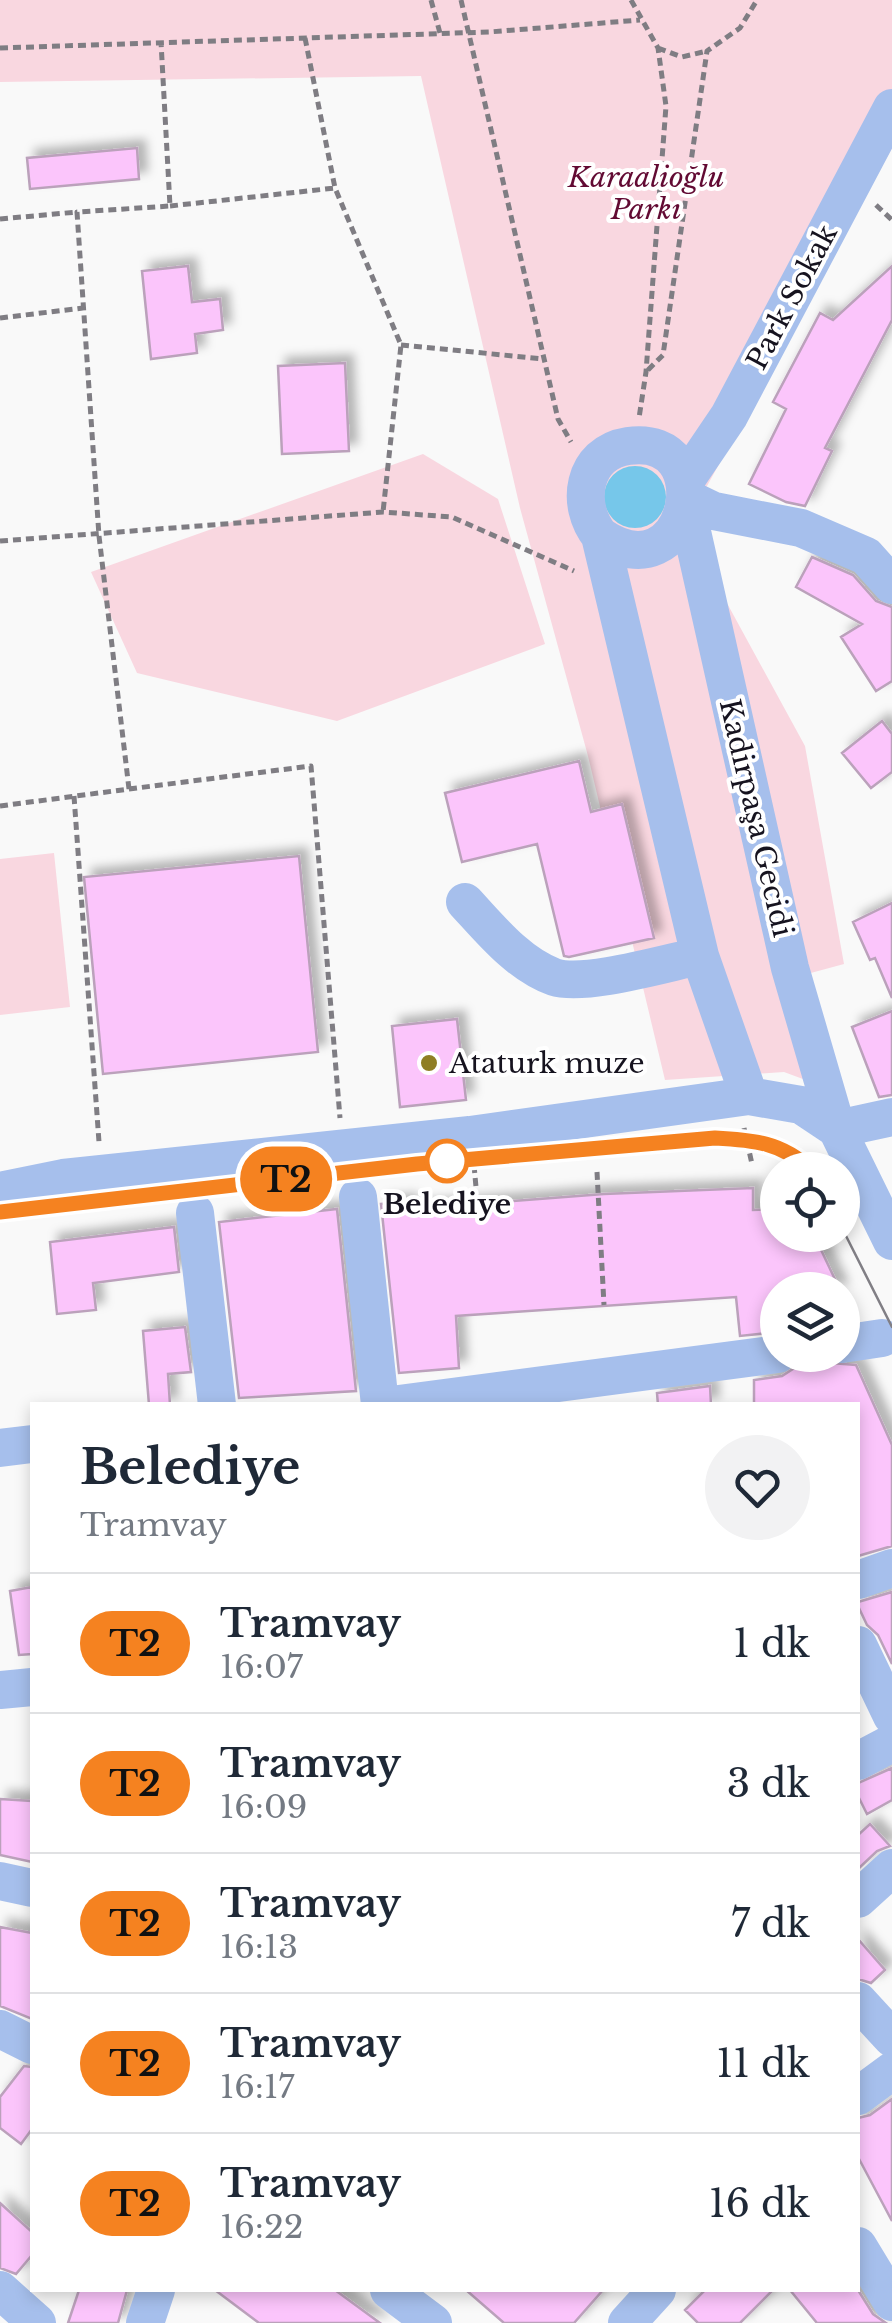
<!DOCTYPE html>
<html lang="tr">
<head>
<meta charset="utf-8">
<style>
  :root { --surface:#fff; --page:#f2f2f3; --text:#1f2937; --muted:#747a83; --line:#e0e1e3 }
  body { margin:0; font-family:"Libre Baskerville",serif; background:var(--page); color:var(--text); height:100vh; display:flex; flex-direction:column; font-size:38px; white-space:nowrap }
  * { box-sizing:border-box; margin:0 }
  p { font-size:32px; color:var(--muted) }
  .icon { flex:none; width:55px; height:55px; fill:none; stroke:currentColor; stroke-width:2; stroke-linecap:round; stroke-linejoin:round }
  .map { position:relative; flex:1; overflow:hidden }
  .side { position:absolute; left:30px; top:1402px; width:830px; height:890px; display:flex; flex-direction:column; background:var(--surface); border-radius:0px; box-shadow:0 5px 15px #0003 }
  .side>* { flex:none }
  .badge { padding:0 20px; border-radius:32px; font-size:35px; line-height:65px }
  .controls { position:absolute; left:760px; top:1152px; display:grid; gap:20px }
  .controls a { display:grid; place-items:center; width:100px; height:100px; border-radius:50%; background:var(--surface); box-shadow:0 5px 15px #0003; font-size:50px }
  .map>.badge { position:absolute; translate:-50% -50%; box-shadow:0 0 0 5px #fff }
  .round { display:grid; place-items:center; flex:none; width:105px; height:105px; border-radius:52px; background:var(--page) }
  .overview { display:flex; align-items:center; justify-content:space-between; height:170px; padding:0 50px }
  h1 { font-size:48px; font-weight:800; line-height:75px }
  ul { padding:0; list-style:none }
  li { display:flex; align-items:center; gap:30px; height:140px; padding:0 50px; border-top:2px solid var(--line) }
  li div { flex:1 }
  li b { display:block; font-size:38px }
  li em { font-style:normal }
  li .badge { min-width:110px; font-weight:700; text-align:center }
  .map>svg:first-child { display:block }
  .green { fill:#f9d7e0 }
  .water { fill:#76c7ea }
  .building { fill:#fbc5fb; stroke:#bba1bb; stroke-width:2.5; filter:url(#shadow) }
  .lines { fill:none; stroke-linecap:round; stroke-linejoin:round }
  .path { stroke:#7f7d83; stroke-width:5; stroke-dasharray:8 5; stroke-linecap:butt }
  .minor { stroke:#a6bfec; stroke-width:38 }
  .tram { stroke:#817f85; stroke-width:2.5 }
  .line-casing { stroke:#fff; stroke-width:22 }
  .line { stroke:#f58220; stroke-width:15 }
  .poi-dot { fill:#8f7e24; stroke:#fff; stroke-width:4 }
  .stop-dot { fill:#fff; stroke:#f58220; stroke-width:5 }
  .labels { text-anchor:middle; dominant-baseline:central; stroke-width:8; stroke-linejoin:round; paint-order:stroke }
  .park-label { font-size:28px; font-style:italic; fill:#620a33; stroke:#fff }
  .street-label { font-size:28px; fill:#16131f; stroke:#fff }
  .poi-label { font-size:28px; fill:#16131f; stroke:#fff; text-anchor:start }
  .stop-label { font-size:28px; font-weight:bold; fill:#16131f; stroke:#fff }
</style>
</head>
<body>
<div class="map">
<svg width="892" height="2323" viewBox="0 0 892 2323">
  <defs>
    <filter id="shadow"><feDropShadow dx="8" dy="-8" stdDeviation="5" flood-color="#0004"/></filter>
  </defs>
  <rect width="100%" height="100%" fill="#f9f9f9"/>
  <path class="green" d="M 0,0 L 892,0 L 892,148 L 701,497 L 698,550 L 805,746 L 844,964 L 796,977 L 811,1082 L 784,1072 L 665,1080 L 588,756 L 520,508 L 421,76 L 0,82 Z
    M 423,454 L 498,499 L 545,644 L 337,721 L 137,673 L 91,572 Z
    M 54,853 L 70,1007 L 0,1015 L 0,859 Z"/>
  <path class="water" d="M604 497a31 31 0 1 1 62 0a31 31 0 1 1-62 0Z"/>
  <path class="building" d="M 137,148 L 139,179 L 30,189 L 27,158 Z
    M 188,266 L 192,302 L 220,299 L 223,330 L 195,334 L 197,353 L 151,359 L 142,271 Z
    M 892,266 L 892,320 L 825,448 L 832,451 L 805,506 L 786,502 L 749,484 L 786,409 L 773,402 L 820,313 L 833,320 Z
    M 345,363 L 349,451 L 282,454 L 278,366 Z
    M 812,557 L 853,575 L 876,601 L 892,607 L 892,681 L 876,691 L 841,637 L 862,624 L 796,587 Z
    M 882,721 L 892,734 L 892,772 L 871,788 L 842,753 Z
    M 579,761 L 591,812 L 622,804 L 654,938 L 569,957 L 564,956 L 537,844 L 462,862 L 445,793 Z
    M 299,856 L 318,1052 L 103,1074 L 84,877 Z
    M 892,903 L 892,998 L 875,958 L 870,960 L 853,922 Z
    M 892,1011 L 892,1095 L 879,1097 L 852,1027 Z
    M 457,1019 L 466,1100 L 400,1107 L 392,1026 Z
    M 753,1188 L 753,1210 L 778,1209 L 778,1235 L 814,1235 L 840,1290 L 778,1290 L 778,1332 L 740,1336 L 736,1297 L 456,1316 L 459,1368 L 399,1373 L 381,1204 L 409,1202 L 409,1209 L 604,1194 Z
    M 337,1209 L 356,1391 L 239,1398 L 219,1222 Z
    M 174,1227 L 179,1272 L 93,1283 L 96,1310 L 57,1314 L 50,1242 Z
    M 185,1327 L 191,1372 L 168,1374 L 170,1405 L 149,1405 L 143,1331 Z
    M 831,1363 L 856,1365 L 892,1445 L 892,1546 L 858,1556 L 858,1405 L 754,1405 L 754,1380 L 782,1376 L 796,1367 Z
    M 710,1386 L 711,1405 L 658,1405 L 657,1393 Z
    M 32,1587 L 32,1654 L 19,1655 L 10,1591 Z
    M 892,1592 L 892,1664 L 878,1635 L 867,1625 L 858,1606 L 858,1602 Z
    M 892,1768 L 892,1800 L 867,1814 L 858,1796 L 858,1783 Z
    M 0,1799 L 32,1801 L 32,1862 L 0,1855 Z
    M 870,1824 L 890,1846 L 877,1851 L 858,1869 L 858,1835 Z
    M 0,1927 L 32,1933 L 32,2019 L 0,2006 Z
    M 858,1939 L 885,1970 L 871,1983 L 858,1979 Z
    M 24,2066 L 32,2067 L 32,2129 L 21,2144 L 0,2128 L 0,2097 Z
    M 892,2099 L 892,2221 L 858,2157 L 858,2118 L 870,2115 Z
    M 0,2203 L 32,2232 L 32,2255 L 16,2274 L 0,2268 Z
    M 79,2290 L 127,2290 L 118,2323 L 68,2323 Z
    M 215,2290 L 335,2290 L 380,2323 L 259,2323 Z
    M 466,2290 L 603,2290 L 574,2323 L 504,2323 Z
    M 705,2290 L 773,2290 L 740,2323 L 698,2323 L 685,2310 Z
    M 790,2290 L 858,2290 L 873,2314 L 886,2323 L 817,2323 Z"/>
  <g class="lines">
    <path class="path" d="M 431,0 L 440,33
      M 461,0 L 558,419 L 571,442
      M 631,0 L 658,48 L 666,106 L 646,372 L 639,418
      M 305,38 L 335,188 L 401,345 L 383,512
      M 0,48 L 489,32 L 640,20
      M 658,48 L 682,57 L 707,51
      M 876,205 L 892,220
      M 170,206 L 335,188
      M 0,219 L 77,212
      M 0,318 L 83,308
      M 401,345 L 544,359
      M 648,370 L 663,355 L 707,51 L 740,28 L 757,0
      M 0,541 L 383,512 L 452,517 L 574,571
      M 129,789 L 311,766 L 340,1118
      M 74,796 L 99,1142
      M 0,806 L 129,789 L 99,536 L 77,212 L 170,206 L 161,42
      M 744,1128 L 752,1164
      M 474,1165 L 476,1187
      M 597,1172 L 604,1305"/>
    <path class="minor" d="M 685,481 L 729,416 L 892,108
      M 687,498 L 714,511 L 801,528 L 866,556 L 892,585
      M 686,505 L 790,968 L 837,1129 L 892,1241
      M 600,536 C 690,598 723,432 628,446 C 582,453 575,505 600,536 L 700,956 L 749,1096
      M 465,902 C 490,929 518,964 554,977 C 585,987 666,963 700,956
      M 837,1129 L 892,1117
      M 0,1191 L 63,1178 L 470,1135 L 749,1096 L 801,1105 L 837,1129
      M 358,1197 L 380,1405
      M 195,1213 L 217,1405
      M 842,1344 L 882,1338
      M 391,1405 L 778,1354
      M 0,1448 L 32,1444
      M 858,1580 L 892,1568
      M 858,1645 L 892,1716
      M 0,1690 L 32,1687
      M 858,1761 L 892,1743
      M 0,1881 L 32,1888
      M 858,1899 L 892,1868
      M 858,2001 L 892,2038
      M 0,2029 L 32,2045
      M 858,2096 L 892,2071
      M 858,2246 L 892,2302
      M 0,2290 L 37,2323
      M 389,2290 L 433,2323
      M 145,2323 L 156,2290
      M 627,2323 L 657,2290"/>
    <path class="tram" d="M 0,1212 L 447,1161 L 715,1137 L 762,1141 L 788,1150 L 811,1170
      M 842,1228 L 892,1327"/>
  </g>
  <g class="lines">
    <g class="line-casing">
      <path id="line" d="M 0,1212 L 417,1164 L 715,1138 C 753,1140 782,1142 811,1170"/>
    </g>
    <use href="#line" class="line"/>
  </g>
  <circle class="poi-dot" cx="429" cy="1063" r="10"/>
  <circle class="stop-dot" cx="447" cy="1161" r="20"/>
  <g class="labels">
    <g class="park-label">
      <text x="646" y="177">Karaalioğlu<tspan x="646" dy="32">Parkı</tspan></text>
    </g>
    <g class="street-label">
      <text transform="translate(792 297) rotate(-62)">Park Sokak</text>
      <text transform="translate(756 818) rotate(77)">Kadirpaşa Gecidi</text>
    </g>
    <g class="poi-label">
      <text x="449" y="1063">Ataturk muze</text>
    </g>
    <g class="stop-label">
      <text x="447" y="1204">Belediye</text>
    </g>
  </g>
</svg>
<div class="controls">
<a><svg class="icon" aria-label="locate" viewBox="0 0 24 24"><circle cx="12" cy="12" r="6"/><path d="M12 2v4M12 18v4M2 12h4M18 12h4"/></svg></a>
<a><svg class="icon" aria-label="layers" viewBox="0 0 24 24"><path d="M12 4l9 5-9 5-9-5zM3 14l9 5 9-5"/></svg></a>
</div>
<b class="badge" style="left:286px;top:1179px;background:#f58220;color:#111">T2</b>
<section class="side">
<div class="overview"><div><h1>Belediye</h1><p>Tramvay</p></div><a class="round"><svg class="icon" aria-label="heart" viewBox="0 0 24 24"><path d="M12 20l-8-8c-3-5 5-10 8-4 3-6 11-1 8 4z"/></svg></a></div>
<ul>
<li><span class="badge" style="background:#f58220;color:#111">T2</span><div><b>Tramvay</b><p>16:07</p></div><em>1 dk</em></li>
<li><span class="badge" style="background:#f58220;color:#111">T2</span><div><b>Tramvay</b><p>16:09</p></div><em>3 dk</em></li>
<li><span class="badge" style="background:#f58220;color:#111">T2</span><div><b>Tramvay</b><p>16:13</p></div><em>7 dk</em></li>
<li><span class="badge" style="background:#f58220;color:#111">T2</span><div><b>Tramvay</b><p>16:17</p></div><em>11 dk</em></li>
<li><span class="badge" style="background:#f58220;color:#111">T2</span><div><b>Tramvay</b><p>16:22</p></div><em>16 dk</em></li>
</ul>
</section>
</div>
</body>
</html>
